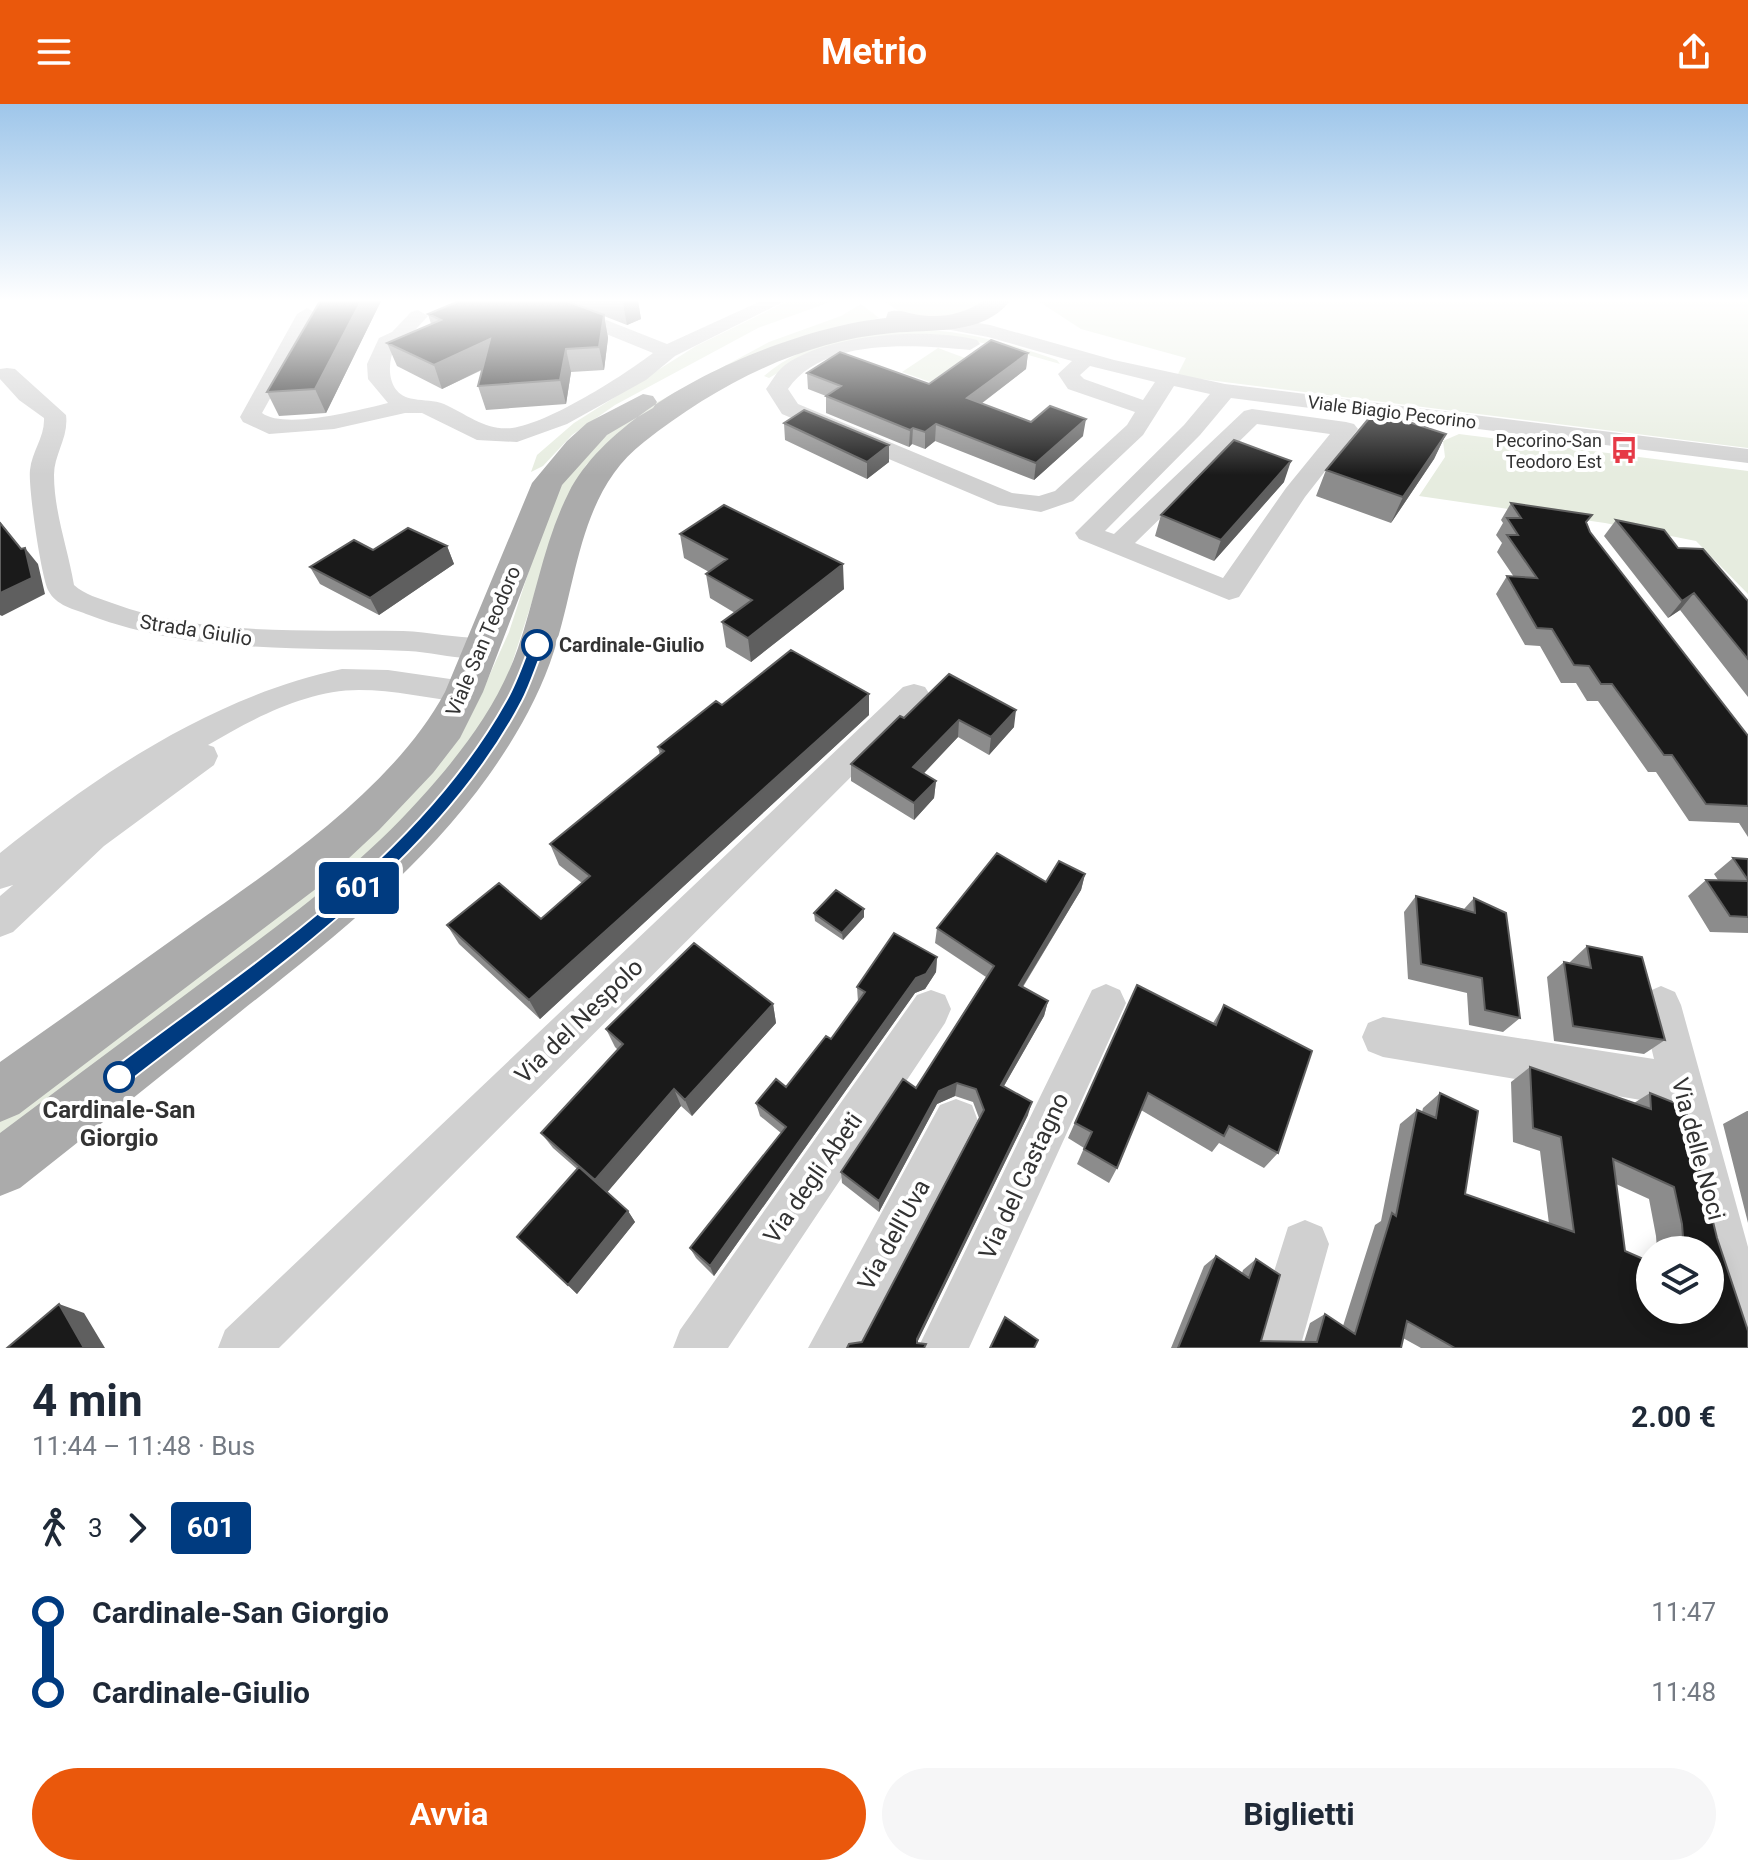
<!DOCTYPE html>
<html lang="it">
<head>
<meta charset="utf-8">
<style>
  :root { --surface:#fff; --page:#f6f6f7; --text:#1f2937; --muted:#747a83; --accent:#ea580c }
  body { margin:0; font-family:Roboto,sans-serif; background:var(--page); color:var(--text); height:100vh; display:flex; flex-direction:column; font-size:30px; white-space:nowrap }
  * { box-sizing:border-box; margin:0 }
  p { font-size:26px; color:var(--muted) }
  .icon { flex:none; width:44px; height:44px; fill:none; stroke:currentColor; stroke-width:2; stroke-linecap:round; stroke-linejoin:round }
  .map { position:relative; height:1244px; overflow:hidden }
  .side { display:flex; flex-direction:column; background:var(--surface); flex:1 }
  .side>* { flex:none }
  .badge { padding:0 16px; border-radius:6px; font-size:28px; line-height:52px }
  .fabs { position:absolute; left:1636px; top:1132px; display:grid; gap:16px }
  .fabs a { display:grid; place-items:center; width:88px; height:88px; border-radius:50%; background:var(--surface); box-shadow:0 4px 20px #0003; font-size:40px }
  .map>.badge { position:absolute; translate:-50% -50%; box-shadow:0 0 0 4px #fff }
  .legs { display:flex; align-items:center; gap:12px; height:88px; padding:0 32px; font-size:26px }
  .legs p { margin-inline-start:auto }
  .headline { display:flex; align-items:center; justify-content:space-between; height:136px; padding:0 32px }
  h1 { font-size:44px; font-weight:700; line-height:60px }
  .button { display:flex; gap:16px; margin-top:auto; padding:16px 32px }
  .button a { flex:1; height:92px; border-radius:48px; background:var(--accent); color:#fff; font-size:32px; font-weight:700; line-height:92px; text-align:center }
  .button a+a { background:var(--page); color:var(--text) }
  ul { padding:0 32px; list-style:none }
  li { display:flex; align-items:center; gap:28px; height:80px; font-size:30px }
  li i { display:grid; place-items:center; width:12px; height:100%; margin:0 10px; background:currentColor }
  li i::after { content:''; width:20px; height:20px; margin:-10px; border:6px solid; border-radius:50%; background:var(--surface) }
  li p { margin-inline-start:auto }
  li:first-child i { background:linear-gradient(#0000 50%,currentColor 0) }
  li:last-child i { background:linear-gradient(currentColor 50%,#0000 0) }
  header { display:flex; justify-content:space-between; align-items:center; height:104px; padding:0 32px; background:var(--accent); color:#fff; font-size:36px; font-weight:700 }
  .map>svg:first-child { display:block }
  .green { fill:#e6ecdf }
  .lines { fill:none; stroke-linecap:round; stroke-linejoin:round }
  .minor { fill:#d0d0d0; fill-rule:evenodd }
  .major { fill:#ababab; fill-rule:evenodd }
  .wall { fill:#8c8c8c; fill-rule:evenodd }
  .shaded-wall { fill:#5f5f5f }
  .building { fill:#1a1a1a; stroke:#5f5f5f; stroke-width:2; fill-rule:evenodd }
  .line-1 { fill:#003b80; stroke:#fff; stroke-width:2 }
  .stop-1-dot { fill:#fff; stroke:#003b80; stroke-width:4 }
  .labels { text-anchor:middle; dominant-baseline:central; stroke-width:8; stroke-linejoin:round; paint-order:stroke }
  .far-street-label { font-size:18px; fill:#333; stroke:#fff }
  .far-poi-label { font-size:18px; fill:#333; stroke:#fff; text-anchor:end }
  .street-label { font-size:20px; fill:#333; stroke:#fff }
  .stop-label { font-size:20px; font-weight:bold; fill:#333; stroke:#fff; text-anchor:start }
  .near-street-label { font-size:24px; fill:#333; stroke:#fff }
  .near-stop-label { font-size:24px; font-weight:bold; fill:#333; stroke:#fff }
</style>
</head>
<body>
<header><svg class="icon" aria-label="menu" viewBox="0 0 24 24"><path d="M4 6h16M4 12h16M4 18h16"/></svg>Metrio<svg class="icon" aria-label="share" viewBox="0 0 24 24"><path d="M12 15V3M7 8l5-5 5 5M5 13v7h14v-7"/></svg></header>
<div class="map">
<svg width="1748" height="1244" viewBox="0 0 1748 1244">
  <rect width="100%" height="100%" fill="#fff"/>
  <path class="green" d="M 788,197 L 833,197 L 758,224 L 615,301 L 572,331 L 543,362 L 531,368 L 537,351 L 574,319 L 696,242 Z
    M 885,197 L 984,197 C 961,219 907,220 885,197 Z
    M 1038,197 L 1748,197 L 1748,344 L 1177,272 L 1186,254 L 1081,225 Z
    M 861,200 L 879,214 L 779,240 L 619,330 L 586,361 L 564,399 L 506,578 L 471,638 L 389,736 L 0,1039 L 0,1016 L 476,601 L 509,528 L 551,399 L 572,359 L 628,314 L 769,238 L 841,212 Z
    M 929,226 C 974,229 1015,241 1057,256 L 1060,260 L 990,240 L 940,233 L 805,253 L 769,274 L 764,272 C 810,232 871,229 929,226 Z
    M 938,244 L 965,254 L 930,278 L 902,268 Z
    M 1459,330 L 1748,367 L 1748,490 L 1696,437 L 1605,419 L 1419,392 L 1445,353 L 1443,337 Z"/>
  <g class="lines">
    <path class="minor" d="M 533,197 L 558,197 L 667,240 L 761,197 L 785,197 L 675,252 L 646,276 L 567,320 L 517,338 L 477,336 L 422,309 L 405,309 L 334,325 L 269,330 L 243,318 L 240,313 L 297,210 L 307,204 L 317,210 L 262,309 C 285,326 359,306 388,299 L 368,275 L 367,260 L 379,234 L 392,228 L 411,208 L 418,206 L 428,212 L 406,236 L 395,242 C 386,261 387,292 414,295 C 424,297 434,296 444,300 C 468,311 486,327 512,324 C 549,319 623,272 653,249 L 535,201 Z
      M 942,213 L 990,221 L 1114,256 L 1225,280 L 1748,345 L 1748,359 L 1231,294 L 1200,331 L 1105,427 L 1114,430 L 1244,307 L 1252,305 L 1346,318 L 1354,320 L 1358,325 L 1305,393 L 1239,493 L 1229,496 L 1079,435 L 1075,429 L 1184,321 L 1210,290 L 1174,282 L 1143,331 L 1073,397 L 1041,408 L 998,401 L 782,310 L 766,285 C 772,277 777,267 785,261 C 828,230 926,223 977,236 L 980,240 L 970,246 C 914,241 824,233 788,285 L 798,300 L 1012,389 L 1039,392 L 1055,387 L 1127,321 L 1135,308 L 1068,285 L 1058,270 L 1072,257 L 988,233 L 935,223 L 932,219 ZM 1090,262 L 1155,278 L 1143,296 L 1084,275 L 1080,271 ZM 1257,320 L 1330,330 L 1286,384 L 1223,474 L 1135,439 Z
      M 7,264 L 15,265 L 66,311 C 69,333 54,350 54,371 C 54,408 68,445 74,481 C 85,491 99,494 112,499 C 204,533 307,525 403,527 C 430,528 455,534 482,534 L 492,537 L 497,544 L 492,551 C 465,559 436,548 408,547 C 300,543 192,550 89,511 C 74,505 56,502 48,486 C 41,471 28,383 30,366 C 32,347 45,333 44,314 L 19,296 L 0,275 L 0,265 Z
      M 342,565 L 388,566 L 464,577 L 475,580 L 479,588 L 475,596 L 464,599 C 429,594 394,586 359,586 C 306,586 252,615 208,641 L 214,643 L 218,652 L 214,661 L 104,742 L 13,828 L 0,833 L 0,792 L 13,781 L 0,785 L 0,749 C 101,668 214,592 342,565 Z
      M 914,580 L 925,583 L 930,591 L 925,599 L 279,1244 L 218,1244 L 225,1226 L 903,583 Z
      M 1106,880 L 1120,886 L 1126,899 L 969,1244 L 918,1244 L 1092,886 Z
      M 1661,882 L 1675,888 L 1681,901 L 1748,1143 L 1748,1244 L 1726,1244 C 1713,1213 1710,1180 1710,1146 L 1701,1146 L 1665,1000 L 1383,953 L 1368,947 L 1362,933 L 1368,919 L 1383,913 L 1654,955 L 1641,901 L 1647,888 Z
      M 931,886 L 945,891 L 951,905 L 945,919 L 728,1244 L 673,1244 L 680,1226 L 917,891 Z
      M 956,995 L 972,1001 L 978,1017 L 860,1244 L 808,1244 L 940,1001 Z
      M 1305,1116 L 1322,1123 L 1329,1140 L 1300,1244 L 1250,1244 L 1288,1123 Z"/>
    <path class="major" d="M 983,197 L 1010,197 C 983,232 930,225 892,229 C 800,237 715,282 644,338 C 579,388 578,474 554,547 C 540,591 516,633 489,671 C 421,766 331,836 240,908 C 167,967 94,1026 20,1084 L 0,1092 L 0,1029 C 72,975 145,921 217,867 C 288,814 360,762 419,696 C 460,651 498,602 518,544 C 536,492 544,437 569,388 C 616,296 787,224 886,214 L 888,208 C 898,205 904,208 914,210 C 939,215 962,211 983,197 Z
      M 643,290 L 653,292 L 657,298 L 653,304 L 607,331 L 562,381 L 483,588 L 460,634 L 433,669 L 379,726 L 317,784 L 19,1010 L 0,1018 L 0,958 C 64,913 129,867 193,821 C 280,760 394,683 445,588 L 532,379 L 567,337 L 587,319 Z"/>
  </g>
  <path class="wall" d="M 320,197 L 381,197 L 326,309 L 279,312 L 267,288 Z
    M 459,197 L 638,197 L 641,215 L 627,221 L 604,212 L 608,234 L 604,266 L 571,268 L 566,300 L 486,306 L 478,282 L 482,266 L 442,285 L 397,262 L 387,239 L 431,220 L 428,210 Z
    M 1028,249 L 1026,265 L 981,300 L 1031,318 L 1083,332 L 1034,376 L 935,337 L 925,345 L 912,340 L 909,343 L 826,309 L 826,292 L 808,285 L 807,269 L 929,280 Z
    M 784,319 L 889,358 L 867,375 L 785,336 Z
    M 1446,330 L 1434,355 L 1391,419 L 1316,392 L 1326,366 Z
    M 1284,378 L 1214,457 L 1155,432 L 1161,411 Z
    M 1511,399 L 1592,411 L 1586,419 L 1590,428 L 1748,632 L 1748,733 L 1739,719 L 1689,717 L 1656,668 L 1648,668 L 1598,597 L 1587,597 L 1576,579 L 1561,579 L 1540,542 L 1525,541 L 1496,490 L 1507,472 L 1514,473 L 1497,448 L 1502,439 L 1496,431 L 1503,419 L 1501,416 Z
    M 1616,416 L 1678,444 L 1748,497 L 1748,593 L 1680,506 L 1668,514 L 1604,432 Z
    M 680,430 L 844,485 L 751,558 L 726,543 L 722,518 L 735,509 L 710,494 L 706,470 L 709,468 L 684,454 Z
    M 447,442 L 454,460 L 379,511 L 320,480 L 310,463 L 373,446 Z
    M 949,570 L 1014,623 L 989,651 L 958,633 L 923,669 L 936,677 L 934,694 L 914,716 L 851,677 L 851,660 L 904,614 Z
    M 722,601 L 869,611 L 540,915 L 459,840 L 447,821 L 541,815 L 582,779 L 559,761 L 550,740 L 660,651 L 658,643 Z
    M 1733,754 L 1748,755 L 1748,829 L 1710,828 L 1688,792 L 1706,776 L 1718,776 L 1714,770 Z
    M 1085,770 L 1081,786 L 1023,883 L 1048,897 L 1044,912 L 1004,982 L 1028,1011 L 917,1238 L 862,1238 L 979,1014 L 973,998 L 955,992 L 937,1000 L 879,1108 L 842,1079 L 841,1068 L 916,984 L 986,873 L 935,839 L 937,824 L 1046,778 Z
    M 1416,792 L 1464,805 L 1474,794 L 1520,914 L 1503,928 L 1469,921 L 1467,889 L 1408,875 L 1404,808 Z
    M 864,805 L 864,813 L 843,836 L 815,817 L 814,809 Z
    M 1587,842 L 1665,936 L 1644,950 L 1554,937 L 1547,873 L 1564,858 L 1570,859 L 1570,858 Z
    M 937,853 L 936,868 L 925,885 L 915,889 L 714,1172 L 696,1154 L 690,1144 L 781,1029 L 760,1012 L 756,999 L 786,983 L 831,935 L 858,898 L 857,883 Z
    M 1137,881 L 1213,919 L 1224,901 L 1278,1049 L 1264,1064 L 1219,1039 L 1212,1048 L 1141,1006 L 1117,1064 L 1109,1079 L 1077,1060 L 1084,1044 L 1068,1034 Z
    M 773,900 L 776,919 L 692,1012 L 681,1002 L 607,1088 L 628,1107 L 635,1118 L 577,1190 L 517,1133 L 577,1065 L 553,1044 L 541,1029 L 618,946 L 615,943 L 606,925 Z
    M 1530,963 L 1634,999 L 1650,989 L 1717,1134 L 1748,1244 L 1421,1244 L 1403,1234 L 1401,1244 L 1171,1244 L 1204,1162 L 1216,1152 L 1242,1169 L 1243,1166 L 1256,1155 L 1261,1237 L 1304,1238 L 1310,1219 L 1325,1210 L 1343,1222 L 1375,1121 L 1381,1117 L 1400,1020 L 1417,1006 L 1422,1008 L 1423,1004 L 1440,989 L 1465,1090 L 1549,1120 L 1540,1047 L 1513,1038 L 1511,978 ZM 1616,1080 L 1649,1095 L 1656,1132 L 1657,1146 L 1710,1146 L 1710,1206 L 1625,1147 Z
    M 1747,1007 L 1748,1007 L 1748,1119 L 1723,1020 Z"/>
  <path class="shaded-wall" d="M 361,197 L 381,197 L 326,309 L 315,285 Z
    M 627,197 L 638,197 L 641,215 L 627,221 L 623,199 Z
    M 604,211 L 608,234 L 604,266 L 599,243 Z
    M 490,235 L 497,258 L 442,285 L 434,261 Z
    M 566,245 L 571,268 L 566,300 L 560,276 Z
    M 1028,249 L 1026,265 L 966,311 L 967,294 Z
    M 1086,315 L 1083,332 L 1034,376 L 1036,359 Z
    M 936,320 L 935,337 L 925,345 L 925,328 Z
    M 913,324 L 912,340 L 909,343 L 910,326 Z
    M 1446,330 L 1434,355 L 1391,419 L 1403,393 Z
    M 889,341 L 889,358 L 867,375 L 867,358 Z
    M 1291,357 L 1284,378 L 1214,457 L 1221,436 Z
    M 0,418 L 27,452 L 25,444 L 38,460 L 45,490 L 2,512 L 0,511 Z
    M 447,442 L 454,460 L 379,511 L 370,494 Z
    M 843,460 L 844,485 L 751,558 L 748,534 Z
    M 1694,489 L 1680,506 L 1668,514 L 1682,497 Z
    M 869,590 L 869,611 L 540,915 L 529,896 Z
    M 1016,606 L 1014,623 L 989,651 L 991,633 Z
    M 959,616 L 958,633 L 913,681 L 913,663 Z
    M 936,677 L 934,694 L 914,716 L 914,699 Z
    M 1085,770 L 1081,786 L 1015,895 L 1019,881 Z
    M 864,805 L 864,813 L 843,836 L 842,829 Z
    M 937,853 L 936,868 L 925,885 L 915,889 L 714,1172 L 710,1162 L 916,874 Z
    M 1048,897 L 1044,912 L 997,994 L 1001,981 Z
    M 773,900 L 776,919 L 692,1012 L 685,996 Z
    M 957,979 L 955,992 L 937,1000 L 879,1108 L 879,1097 L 939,987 Z
    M 674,985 L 681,1002 L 605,1091 L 595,1076 Z
    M 1032,998 L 1028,1011 L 915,1243 L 917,1235 Z
    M 628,1107 L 635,1118 L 577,1190 L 568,1181 Z
    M 59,1200 L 84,1209 L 105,1244 L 84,1244 Z"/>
  <path class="building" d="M 320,197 L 361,197 L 315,285 L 267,288 Z
    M 459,197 L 566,197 L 604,211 L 599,243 L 566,245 L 560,276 L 478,282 L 490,235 L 434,261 L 387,239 L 441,216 L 428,210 Z
    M 991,236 L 1028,249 L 967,294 L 1031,318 L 1050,302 L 1086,315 L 1036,359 L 936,320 L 925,328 L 913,324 L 910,326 L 826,292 L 841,282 L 807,269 L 840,248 L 929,280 Z
    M 804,306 L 889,341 L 867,358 L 784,319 Z
    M 1375,307 L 1446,330 L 1403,393 L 1326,366 Z
    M 1234,336 L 1291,357 L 1221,436 L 1161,411 Z
    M 1511,399 L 1592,411 L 1586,418 L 1590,428 L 1748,632 L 1748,702 L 1706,700 L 1672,651 L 1664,651 L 1612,580 L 1601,580 L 1589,562 L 1574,561 L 1552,525 L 1537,524 L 1507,472 L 1537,474 L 1507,431 L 1518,431 L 1507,414 L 1521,414 Z
    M 724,401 L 843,460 L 748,534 L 722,518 L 752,496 L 706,470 L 727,455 L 680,430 Z
    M 1616,416 L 1664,426 L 1678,444 L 1703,445 L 1748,497 L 1748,555 L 1694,489 L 1682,497 Z
    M 0,419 L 21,445 L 25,444 L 32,474 L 0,489 Z
    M 408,424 L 447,442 L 370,494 L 310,463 L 354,436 L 373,446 Z
    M 791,546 L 869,590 L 529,896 L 447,821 L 499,779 L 541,815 L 590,772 L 550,740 L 664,647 L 658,643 L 716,597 L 722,601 Z
    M 949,570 L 1016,606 L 991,633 L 959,616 L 913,663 L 936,677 L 914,699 L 851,660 L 900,612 L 904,614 Z
    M 997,749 L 1046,778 L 1059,757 L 1085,770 L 1019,881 L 1048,897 L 1001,981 L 1032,998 L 917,1235 L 917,1239 L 926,1240 L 924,1244 L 847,1244 L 849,1240 L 862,1238 L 984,1006 L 976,985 L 957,979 L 939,987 L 879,1097 L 841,1068 L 903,975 L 916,984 L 994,862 L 937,824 Z
    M 1733,754 L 1748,755 L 1748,776 Z
    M 1706,776 L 1748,777 L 1748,813 L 1730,812 Z
    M 836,786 L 864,805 L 842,829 L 814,809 Z
    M 1416,792 L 1475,809 L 1474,794 L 1506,809 L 1520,914 L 1485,906 L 1482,874 L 1421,860 Z
    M 894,829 L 937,853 L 926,870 L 916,874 L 710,1162 L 690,1144 L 786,1023 L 756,999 L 776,975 L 786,983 L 826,932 L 831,935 L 865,888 L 857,883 Z
    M 694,839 L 773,900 L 685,996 L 674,985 L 595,1076 L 541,1029 L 623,940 L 606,925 Z
    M 1587,842 L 1642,853 L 1665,936 L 1573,922 L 1564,858 L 1591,864 Z
    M 1137,881 L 1216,921 L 1224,901 L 1312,947 L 1278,1049 L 1229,1022 L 1224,1032 L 1148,989 L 1117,1064 L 1084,1045 L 1092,1028 L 1075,1019 Z
    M 1530,963 L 1651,1005 L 1650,989 L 1685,1003 L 1717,1134 L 1748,1227 L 1748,1244 L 1455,1244 L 1407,1217 L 1401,1244 L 1178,1244 L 1216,1152 L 1249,1174 L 1256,1155 L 1280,1171 L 1261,1237 L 1317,1238 L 1325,1210 L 1355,1230 L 1392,1109 L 1396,1112 L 1417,1006 L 1436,1014 L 1440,989 L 1478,1007 L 1465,1090 L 1574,1128 L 1561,1033 L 1533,1024 ZM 1613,1055 L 1674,1083 L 1682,1120 L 1684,1146 L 1710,1146 L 1710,1206 L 1650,1206 L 1650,1158 L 1625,1147 Z
    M 579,1063 L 628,1107 L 568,1181 L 517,1133 Z
    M 59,1200 L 84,1244 L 7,1244 Z
    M 1005,1213 L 1038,1236 L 1034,1244 L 990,1244 Z"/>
  <linearGradient id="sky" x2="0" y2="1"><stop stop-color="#9ec6ea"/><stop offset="0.53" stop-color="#fff"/><stop offset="1" stop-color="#fff" stop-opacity="0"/></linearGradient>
  <rect width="1748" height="371" fill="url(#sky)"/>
  <path class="line-1" d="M 537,536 L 545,541 C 537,559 531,580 522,597 C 439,756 264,872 126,980 L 119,983 L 112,980 L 109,973 L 112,965 C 253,858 417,756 506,597 C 516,580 523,559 530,541 Z"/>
  <defs>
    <g id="bus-bare" transform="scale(2.16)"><path d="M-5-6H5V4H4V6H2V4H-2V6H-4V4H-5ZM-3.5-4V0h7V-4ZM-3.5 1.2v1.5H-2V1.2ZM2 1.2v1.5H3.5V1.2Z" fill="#e63946" stroke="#fff" stroke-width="2.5" paint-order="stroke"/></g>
  </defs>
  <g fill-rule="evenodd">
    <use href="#bus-bare" x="1624" y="346"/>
  </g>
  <g class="stop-1-dot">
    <circle cx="537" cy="541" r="14"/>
    <circle cx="119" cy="973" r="14"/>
  </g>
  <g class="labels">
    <g class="far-street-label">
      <text transform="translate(1392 308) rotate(7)">Viale Biagio Pecorino</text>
    </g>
    <g class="far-poi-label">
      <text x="1602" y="336">Pecorino-San<tspan x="1602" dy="21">Teodoro Est</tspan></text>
    </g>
    <g class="street-label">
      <text transform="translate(196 526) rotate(9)">Strada Giulio</text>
      <text transform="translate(483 537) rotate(-67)">Viale San Teodoro</text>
    </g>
    <g class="stop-label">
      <text x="559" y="541">Cardinale-Giulio</text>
    </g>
    <g class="near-street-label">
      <text transform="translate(579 917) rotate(-44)">Via del Nespolo</text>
      <text transform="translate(1698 1045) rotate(75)">Via delle Noci</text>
      <text transform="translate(1024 1072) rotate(-65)">Via del Castagno</text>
      <text transform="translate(813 1074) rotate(-55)">Via degli Abeti</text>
      <text transform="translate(894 1131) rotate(-61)">Via dell'Uva</text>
    </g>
    <g class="near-stop-label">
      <text x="119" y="1006">Cardinale-San<tspan x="119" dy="28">Giorgio</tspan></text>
    </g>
  </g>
</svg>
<div class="fabs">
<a><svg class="icon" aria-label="layers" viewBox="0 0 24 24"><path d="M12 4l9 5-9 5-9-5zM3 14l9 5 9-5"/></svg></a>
</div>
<b class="badge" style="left:359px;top:784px;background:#003b80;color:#fff">601</b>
</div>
<section class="side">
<div class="headline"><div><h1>4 min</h1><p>11:44 – 11:48 · Bus</p></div><b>2.00 €</b></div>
<div class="legs"><svg class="icon" aria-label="walk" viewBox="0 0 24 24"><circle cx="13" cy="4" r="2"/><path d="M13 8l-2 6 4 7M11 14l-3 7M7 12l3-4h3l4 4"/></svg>3<svg class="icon" aria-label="forward" viewBox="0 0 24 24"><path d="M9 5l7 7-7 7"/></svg><b class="badge" style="background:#003b80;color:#fff">601</b></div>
<ul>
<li><i style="color:#003b80"></i><b>Cardinale-San Giorgio</b><p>11:47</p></li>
<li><i style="color:#003b80"></i><b>Cardinale-Giulio</b><p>11:48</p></li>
</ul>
<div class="button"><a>Avvia</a><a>Biglietti</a></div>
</section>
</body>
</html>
